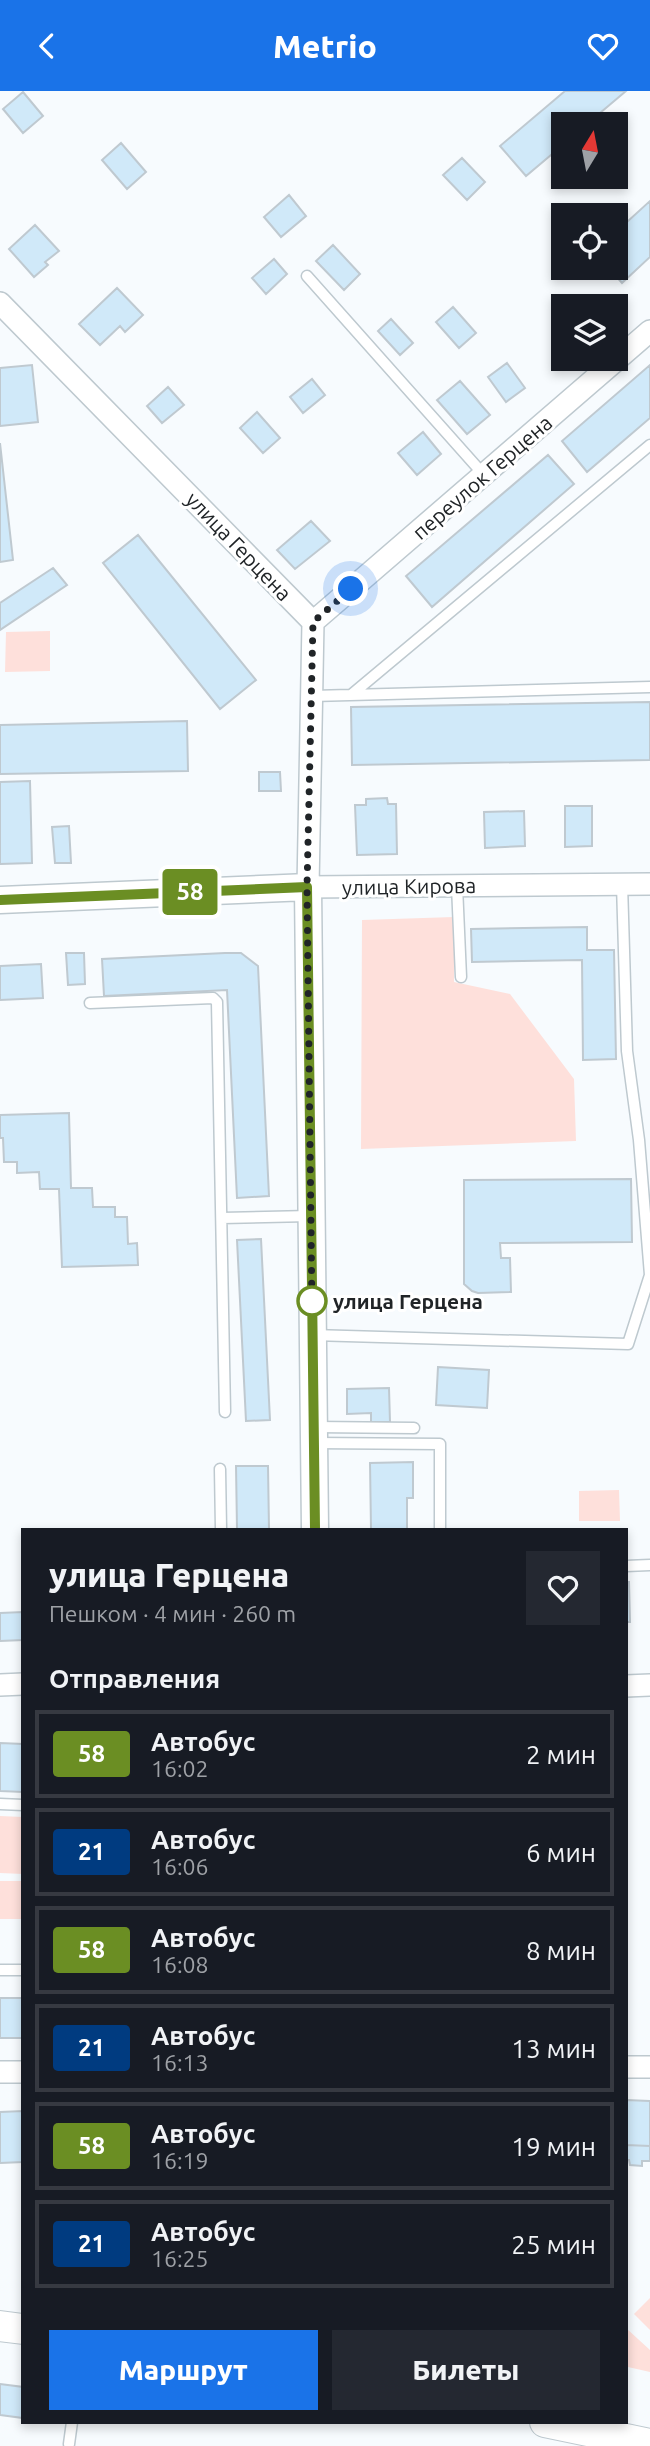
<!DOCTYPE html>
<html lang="ru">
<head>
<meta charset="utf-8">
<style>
  :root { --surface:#171b24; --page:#242831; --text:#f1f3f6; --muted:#9ea1a6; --line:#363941; --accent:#1a73e8 }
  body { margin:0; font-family:Ubuntu,sans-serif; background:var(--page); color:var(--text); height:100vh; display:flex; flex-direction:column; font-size:26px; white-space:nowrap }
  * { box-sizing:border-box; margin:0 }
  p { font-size:23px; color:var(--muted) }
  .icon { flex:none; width:38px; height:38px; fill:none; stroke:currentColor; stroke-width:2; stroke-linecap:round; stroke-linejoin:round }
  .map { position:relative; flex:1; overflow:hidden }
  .details { position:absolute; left:21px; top:1437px; width:607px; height:896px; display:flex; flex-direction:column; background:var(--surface); border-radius:0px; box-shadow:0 4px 10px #0003 }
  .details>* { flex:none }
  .badge { padding:0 14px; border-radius:5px; font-size:24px; line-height:46px }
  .needle { width:46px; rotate:10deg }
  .tools { position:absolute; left:551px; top:21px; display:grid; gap:14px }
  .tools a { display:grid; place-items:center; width:77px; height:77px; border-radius:0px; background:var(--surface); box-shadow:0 4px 10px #0003; font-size:35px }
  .you { position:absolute; width:35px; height:35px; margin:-18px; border:5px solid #fff; border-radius:50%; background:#1a73e8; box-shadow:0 0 0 10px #1a73e833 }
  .map>.badge { position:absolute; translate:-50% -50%; box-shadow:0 0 0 4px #fff }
  h2 { padding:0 28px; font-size:26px; line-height:63px }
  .round { display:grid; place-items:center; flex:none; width:74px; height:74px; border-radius:0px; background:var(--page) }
  .overview { display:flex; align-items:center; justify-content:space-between; height:119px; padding:0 28px }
  h1 { font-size:33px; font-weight:800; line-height:52px }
  .action { display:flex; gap:14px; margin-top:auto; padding:14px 28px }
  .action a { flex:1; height:80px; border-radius:0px; background:var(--accent); color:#fff; font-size:28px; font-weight:800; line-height:80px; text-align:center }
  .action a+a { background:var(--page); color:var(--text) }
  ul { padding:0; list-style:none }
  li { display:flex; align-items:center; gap:21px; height:88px; margin:0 14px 10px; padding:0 14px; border:4px solid var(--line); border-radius:0px }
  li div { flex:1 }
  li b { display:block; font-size:26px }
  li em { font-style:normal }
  li .badge { min-width:77px; font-weight:700; text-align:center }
  header { display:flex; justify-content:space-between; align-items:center; height:91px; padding:0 28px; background:var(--accent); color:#fff; font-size:32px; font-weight:800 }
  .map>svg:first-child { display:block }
  .green { fill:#fee0db }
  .building { fill:#d0e9f9; stroke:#bfc9d0; stroke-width:2 }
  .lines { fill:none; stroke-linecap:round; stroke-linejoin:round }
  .service-casing { stroke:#bec9cf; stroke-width:13 }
  .minor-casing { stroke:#bec9cf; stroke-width:24 }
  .tertiary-casing { stroke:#bec9cf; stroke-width:29 }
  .secondary-casing { stroke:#bec9cf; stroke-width:32 }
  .service { stroke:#fff; stroke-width:10 }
  .minor { stroke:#fff; stroke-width:21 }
  .tertiary { stroke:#fff; stroke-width:26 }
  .secondary { stroke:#fff; stroke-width:30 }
  .line-casing { stroke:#fff; stroke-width:16 }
  .line { stroke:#6b8e23; stroke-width:10 }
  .walk { stroke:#202427; stroke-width:7; stroke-dasharray:0 12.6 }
  .stop-dot { fill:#fff; stroke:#6b8e23; stroke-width:3.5 }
  .labels { text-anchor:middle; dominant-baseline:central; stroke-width:6; stroke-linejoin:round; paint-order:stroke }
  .street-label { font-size:21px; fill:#202427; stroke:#fff }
  .stop-label { font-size:21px; font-weight:bold; fill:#202427; stroke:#fff; text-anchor:start }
</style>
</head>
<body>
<header><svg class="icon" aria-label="back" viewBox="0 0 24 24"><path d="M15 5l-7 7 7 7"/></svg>Metrio<svg class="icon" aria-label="heart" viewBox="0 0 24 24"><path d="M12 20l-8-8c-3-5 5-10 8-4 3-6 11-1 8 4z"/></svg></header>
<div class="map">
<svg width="650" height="2355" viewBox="0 0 650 2355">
  <rect width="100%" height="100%" fill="#f7fbfe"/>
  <path class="green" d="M 50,540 L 50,580 L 5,581 L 6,541 Z
    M 454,826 L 454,891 L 510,903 L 574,988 L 576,1050 L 361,1058 L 362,829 Z
    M 619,1399 L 620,1430 L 579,1430 L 579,1400 Z
    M 0,1725 L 23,1726 L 23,1783 L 0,1782 Z
    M 0,1790 L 23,1790 L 23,1828 L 0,1828 Z
    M 650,2207 L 650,2239 L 634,2223 Z
    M 626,2237 L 650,2259 L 650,2281 L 628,2276 Z"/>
  <path class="building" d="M 565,0 L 626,0 L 587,33 L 564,33 L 564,53 L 526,85 L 500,55 Z
    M 23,1 L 43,25 L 23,42 L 3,18 Z
    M 121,52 L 146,81 L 127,98 L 102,69 Z
    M 462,67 L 485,91 L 467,109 L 443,84 Z
    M 289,104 L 306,125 L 281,146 L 264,126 Z
    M 650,110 L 650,166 L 622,192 L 609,177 L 616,177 L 616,141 Z
    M 35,134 L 59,160 L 45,171 L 48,174 L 34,186 L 9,158 Z
    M 333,154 L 360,183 L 344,199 L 316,170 Z
    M 274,168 L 287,183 L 266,203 L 252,187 Z
    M 117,197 L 143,224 L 125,241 L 120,235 L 100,254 L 79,233 Z
    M 453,216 L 476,242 L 459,257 L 436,231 Z
    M 391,228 L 413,252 L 400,264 L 378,240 Z
    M 507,272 L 525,297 L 506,311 L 488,286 Z
    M 32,274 L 38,331 L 0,335 L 0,277 Z
    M 650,274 L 650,327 L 587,381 L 562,350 Z
    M 312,288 L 325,304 L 303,322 L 290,306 Z
    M 460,290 L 490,324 L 467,343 L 437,309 Z
    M 168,296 L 184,314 L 162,332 L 147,315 Z
    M 257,321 L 280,347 L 263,362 L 240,337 Z
    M 423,341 L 441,363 L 417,384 L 398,362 Z
    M 0,352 L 13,469 L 0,471 Z
    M 548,364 L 574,393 L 432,516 L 406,485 Z
    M 311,430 L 330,450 L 295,478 L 277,459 Z
    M 138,444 L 256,589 L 220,618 L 103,472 Z
    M 53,477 L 67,494 L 0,539 L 0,512 Z
    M 650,611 L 650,669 L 352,674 L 351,616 Z
    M 187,630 L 188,680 L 0,683 L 0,634 Z
    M 259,681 L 280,681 L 281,700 L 259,700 Z
    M 30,690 L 32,772 L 0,773 L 0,691 Z
    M 387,707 L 388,713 L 396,713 L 397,763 L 357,764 L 355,714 L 366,714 L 366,708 Z
    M 565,715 L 592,715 L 592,755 L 565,756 Z
    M 524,720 L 525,755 L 485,757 L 484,721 Z
    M 69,735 L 71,772 L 55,772 L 52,736 Z
    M 587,836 L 587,859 L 614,859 L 616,968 L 583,969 L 582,869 L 472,871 L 471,838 Z
    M 66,862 L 84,862 L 85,893 L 68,894 Z
    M 225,862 L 241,862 L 258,875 L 269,1105 L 237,1107 L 227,899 L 104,905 L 102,868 Z
    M 41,873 L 43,907 L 0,909 L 0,875 Z
    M 69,1022 L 71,1097 L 92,1097 L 93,1116 L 115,1116 L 115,1126 L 127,1126 L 128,1153 L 137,1152 L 138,1174 L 62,1176 L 59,1098 L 40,1098 L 39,1081 L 17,1082 L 17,1071 L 4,1071 L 3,1047 L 0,1047 L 0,1024 Z
    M 631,1088 L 632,1151 L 500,1152 L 501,1167 L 510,1167 L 511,1201 L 478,1202 L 472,1200 L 464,1193 L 464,1089 Z
    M 261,1148 L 270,1329 L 246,1330 L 237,1149 Z
    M 438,1276 L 489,1279 L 487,1317 L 436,1314 Z
    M 389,1297 L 390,1331 L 371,1331 L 371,1322 L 347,1323 L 347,1298 Z
    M 413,1371 L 413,1407 L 407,1407 L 407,1438 L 371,1438 L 370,1372 Z
    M 236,1375 L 268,1375 L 269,1438 L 237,1438 Z
    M 626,1491 L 629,1491 L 630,1531 L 626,1531 Z
    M 23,1521 L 23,1549 L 0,1550 L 0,1522 Z
    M 0,1652 L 23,1653 L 23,1701 L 0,1700 Z
    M 0,1907 L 23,1907 L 23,1947 L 0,1947 Z
    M 626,2009 L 650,2010 L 650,2055 L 626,2054 Z
    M 23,2020 L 23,2071 L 0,2072 L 0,2021 Z
    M 626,2054 L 650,2055 L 650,2070 L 642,2070 L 642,2075 L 630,2074 L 629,2069 L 626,2069 Z
    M 0,2293 L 23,2296 L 23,2327 L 0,2324 Z"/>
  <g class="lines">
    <g class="service-casing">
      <path id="service" d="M 307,185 L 484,384
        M 351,604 L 650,354
        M 312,605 L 650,596
        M 457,795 L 461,886
        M 90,912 L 213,907 L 217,911 L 225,1321
        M 222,1127 L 310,1125
        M 312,1244 L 628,1253 L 650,1184 L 639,1049 L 627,960 L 622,793
        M 315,1336 L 414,1337
        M 314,1352 L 440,1353 L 440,1438
        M 220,1378 L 221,1438
        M 626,1475 L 650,1474
        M 0,1713 L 23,1714
        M 0,1879 L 23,1879
        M 69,2353 L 72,2331"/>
    </g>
    <g class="minor-casing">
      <path id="minor" d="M 0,212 L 313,531 L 308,796 L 650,793
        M 313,531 L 650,240
        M 0,1594 L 23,1593
        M 626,1595 L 650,1594
        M 626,1976 L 650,1976
        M 0,1981 L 23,1981"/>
    </g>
    <g class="tertiary-casing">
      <path id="tertiary" d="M 0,809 L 308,796 L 315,1438"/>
    </g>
    <g class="secondary-casing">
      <path id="secondary" d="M 0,2235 L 23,2238
        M 545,2331 L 650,2353"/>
    </g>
    <use href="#service" class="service"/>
    <use href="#minor" class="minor"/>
    <use href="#tertiary" class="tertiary"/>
    <use href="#secondary" class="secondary"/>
  </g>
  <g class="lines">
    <g class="line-casing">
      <path id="line" d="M 0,809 L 307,796 L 315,1438"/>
    </g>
    <use href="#line" class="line"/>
    <path class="walk" d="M 312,1210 L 312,1220 L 307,796 L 313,531 L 351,498"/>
  </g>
  <circle class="stop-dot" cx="312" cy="1210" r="14"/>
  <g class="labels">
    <g class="street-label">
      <text transform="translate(482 386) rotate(-41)">переулок Герцена</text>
      <text transform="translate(239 455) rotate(46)">улица Герцена</text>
      <text transform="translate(409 795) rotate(-1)">улица Кирова</text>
    </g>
    <g class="stop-label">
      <text x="333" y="1210">улица Герцена</text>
    </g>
  </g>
</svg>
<div class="tools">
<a><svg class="needle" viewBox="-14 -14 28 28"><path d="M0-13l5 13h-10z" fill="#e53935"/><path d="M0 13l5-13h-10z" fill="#9ea1a6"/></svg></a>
<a><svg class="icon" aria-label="locate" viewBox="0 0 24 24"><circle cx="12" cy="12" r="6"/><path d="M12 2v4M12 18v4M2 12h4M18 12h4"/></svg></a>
<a><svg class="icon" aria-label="layers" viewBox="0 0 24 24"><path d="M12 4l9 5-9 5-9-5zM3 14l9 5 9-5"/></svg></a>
</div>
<div class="you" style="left:351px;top:498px"></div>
<b class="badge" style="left:190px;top:801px;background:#6b8e23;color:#fff">58</b>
<section class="details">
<div class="overview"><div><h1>улица Герцена</h1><p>Пешком · 4 мин · 260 m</p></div><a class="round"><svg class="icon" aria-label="heart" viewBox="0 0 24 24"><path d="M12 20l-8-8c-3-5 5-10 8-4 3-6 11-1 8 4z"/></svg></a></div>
<h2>Отправления</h2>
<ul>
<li><span class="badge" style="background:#6b8e23;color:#fff">58</span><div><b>Автобус</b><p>16:02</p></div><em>2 мин</em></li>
<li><span class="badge" style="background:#003b80;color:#fff">21</span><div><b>Автобус</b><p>16:06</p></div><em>6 мин</em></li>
<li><span class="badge" style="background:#6b8e23;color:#fff">58</span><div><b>Автобус</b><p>16:08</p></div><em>8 мин</em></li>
<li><span class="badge" style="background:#003b80;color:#fff">21</span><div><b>Автобус</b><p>16:13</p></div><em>13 мин</em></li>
<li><span class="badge" style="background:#6b8e23;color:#fff">58</span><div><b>Автобус</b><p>16:19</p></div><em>19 мин</em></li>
<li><span class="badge" style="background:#003b80;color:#fff">21</span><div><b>Автобус</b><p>16:25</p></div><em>25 мин</em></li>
</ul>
<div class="action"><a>Маршрут</a><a>Билеты</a></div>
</section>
</div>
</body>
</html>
